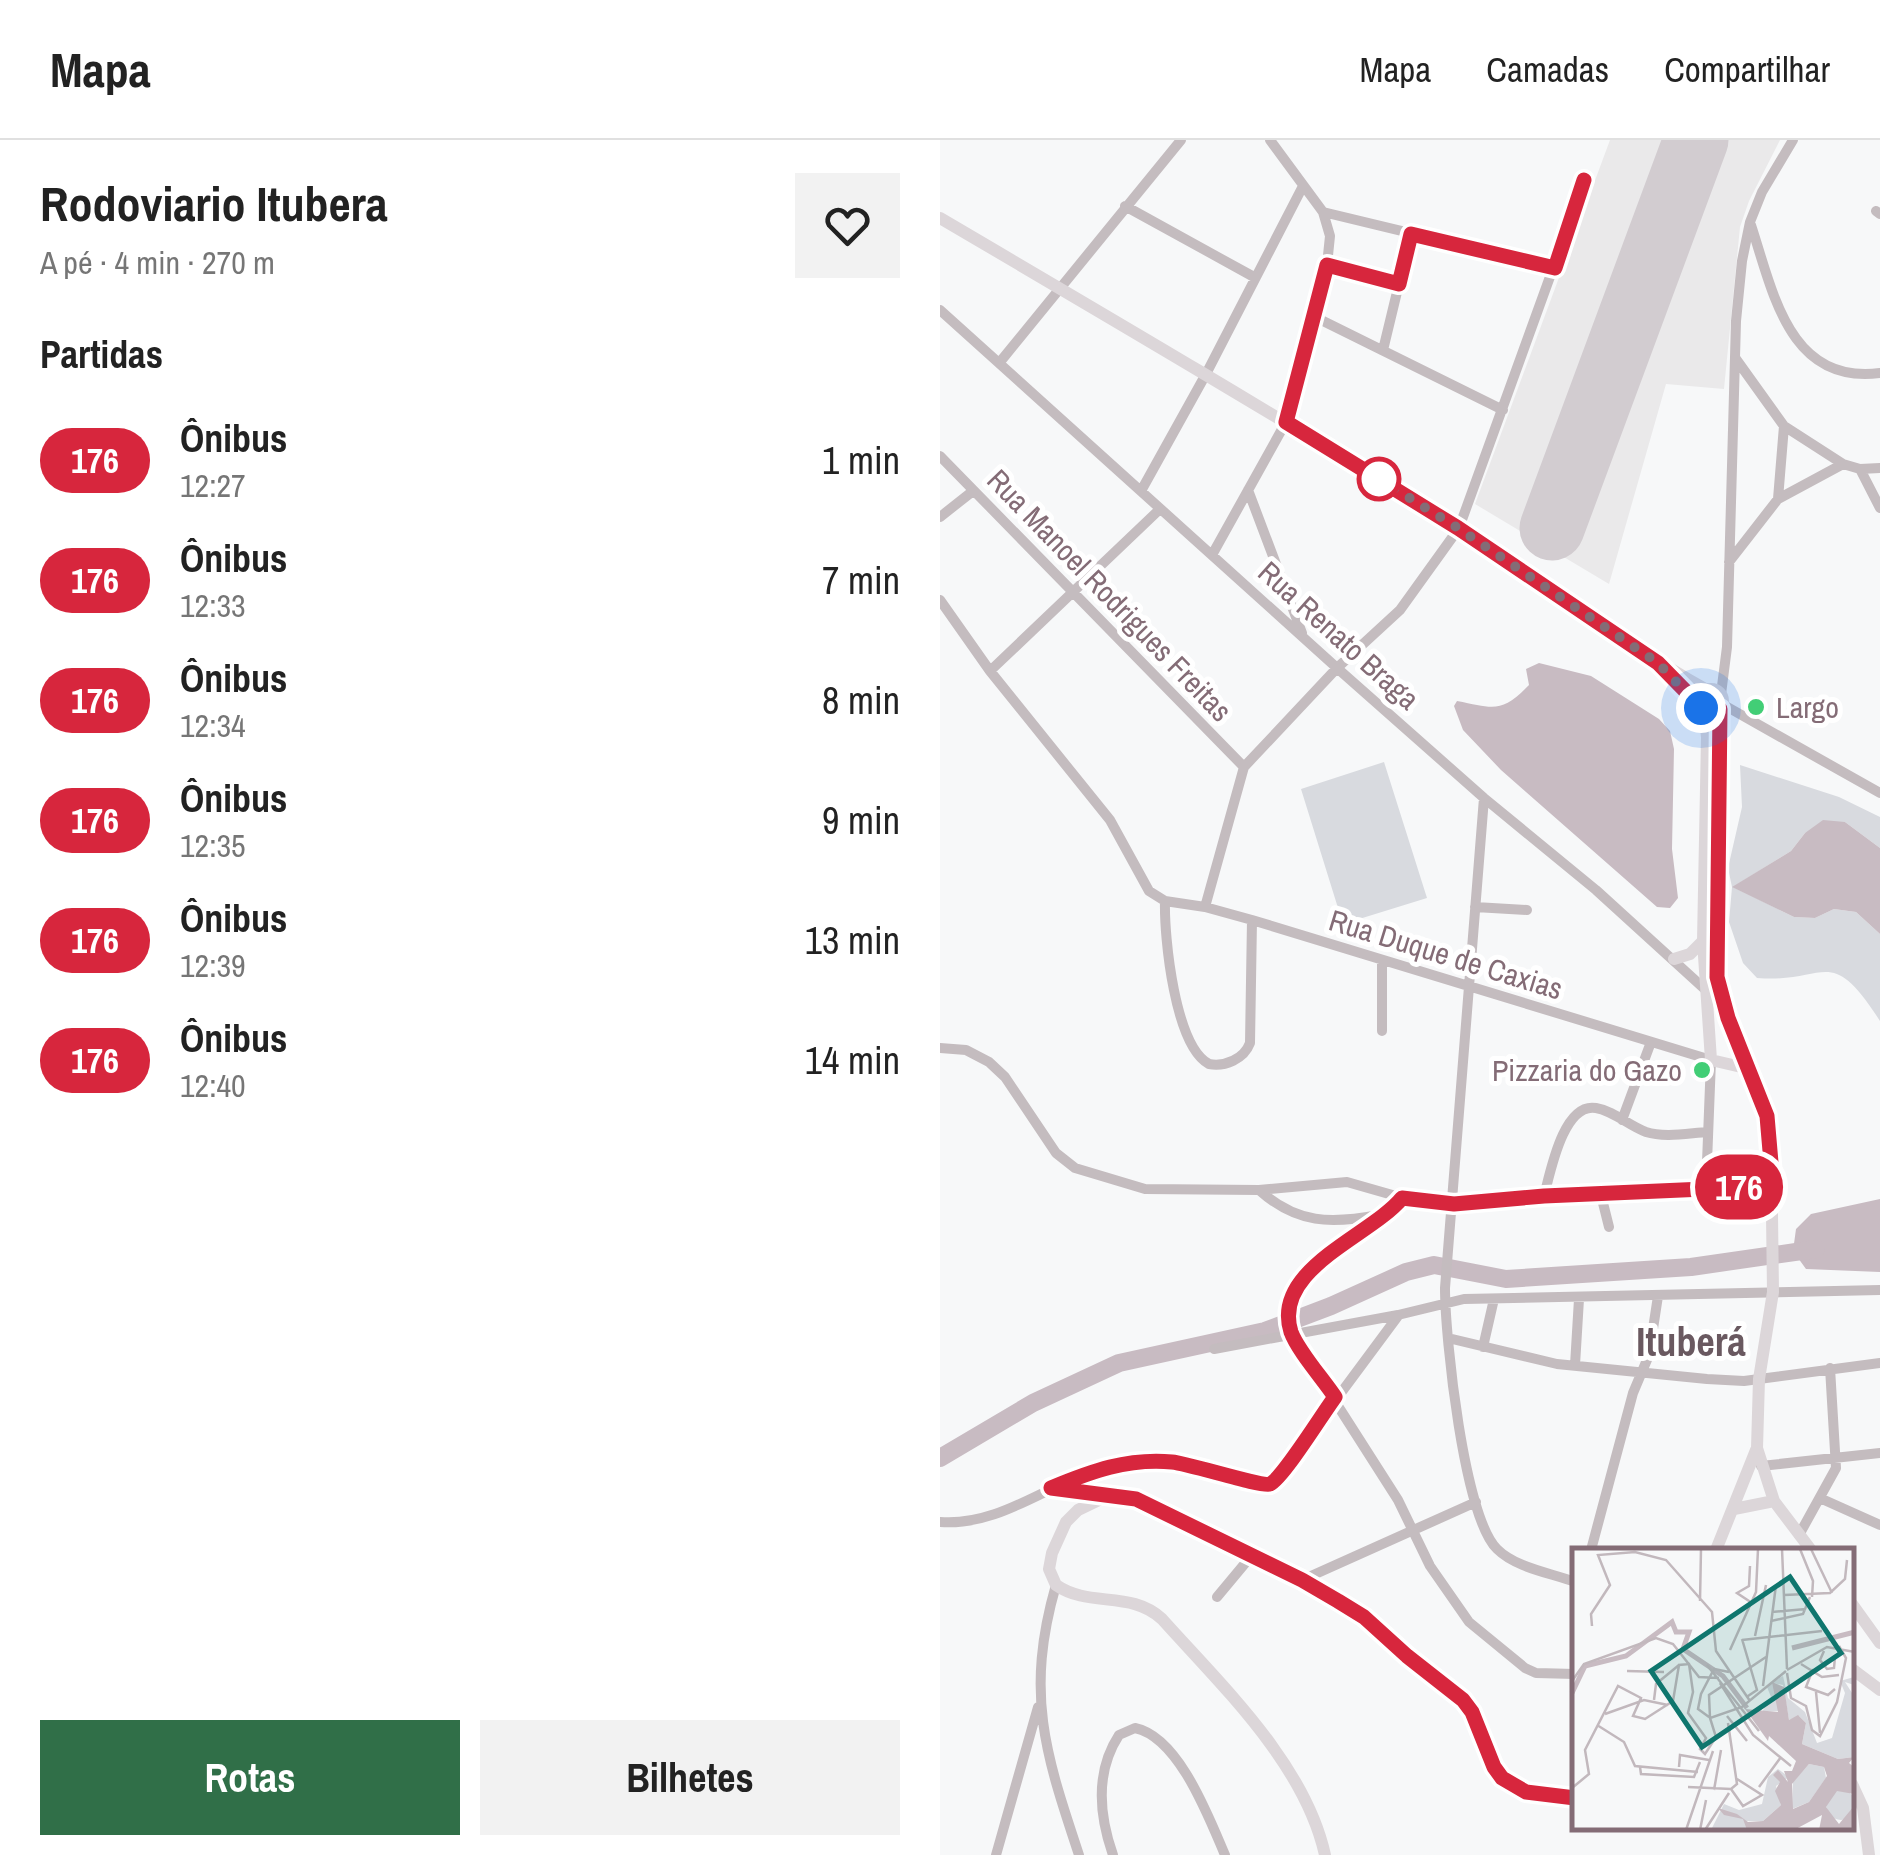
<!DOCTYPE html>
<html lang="pt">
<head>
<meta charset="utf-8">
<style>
  :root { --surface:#fff; --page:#f2f2f2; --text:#222; --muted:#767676; --line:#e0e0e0; --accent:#306f48 }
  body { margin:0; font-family:"Archivo Narrow",sans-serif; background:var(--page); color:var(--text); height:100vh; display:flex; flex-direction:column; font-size:38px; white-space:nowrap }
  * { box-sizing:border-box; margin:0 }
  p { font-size:32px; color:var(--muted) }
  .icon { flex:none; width:55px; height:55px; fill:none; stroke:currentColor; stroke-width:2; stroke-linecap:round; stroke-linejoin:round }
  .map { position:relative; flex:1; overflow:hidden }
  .sheet { display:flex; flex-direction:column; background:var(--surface); width:940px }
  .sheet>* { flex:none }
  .badge { padding:0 20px; border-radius:32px; font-size:35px; line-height:65px }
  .you { position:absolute; width:50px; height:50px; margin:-25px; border:8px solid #fff; border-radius:50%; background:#1a73e8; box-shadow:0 0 0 15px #1a73e833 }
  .map>.badge { position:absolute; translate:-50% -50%; box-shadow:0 0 0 5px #fff }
  h2 { padding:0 40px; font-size:38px; line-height:90px }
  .round { display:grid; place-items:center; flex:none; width:105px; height:105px; border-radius:0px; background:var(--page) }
  .summary { display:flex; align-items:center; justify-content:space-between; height:170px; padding:0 40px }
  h1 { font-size:48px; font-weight:700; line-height:75px }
  .primary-button { display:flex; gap:20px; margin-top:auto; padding:20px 40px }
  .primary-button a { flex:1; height:115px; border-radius:0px; background:var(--accent); color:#fff; font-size:40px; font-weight:700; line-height:115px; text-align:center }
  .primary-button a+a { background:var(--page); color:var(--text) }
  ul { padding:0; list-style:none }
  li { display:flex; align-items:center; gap:30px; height:120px; padding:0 40px }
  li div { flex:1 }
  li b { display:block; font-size:38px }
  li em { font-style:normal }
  li .badge { min-width:110px; font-weight:700; text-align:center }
  header { display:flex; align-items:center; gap:60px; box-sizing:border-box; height:140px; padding:0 50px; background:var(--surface); border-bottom:2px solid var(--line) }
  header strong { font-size:48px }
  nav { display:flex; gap:55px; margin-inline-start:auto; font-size:35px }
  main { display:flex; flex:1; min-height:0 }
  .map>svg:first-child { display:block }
  .built { fill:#eae9ea }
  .green { fill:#d8dadf }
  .water { fill:#c8bbc2 }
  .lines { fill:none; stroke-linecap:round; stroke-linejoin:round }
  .river { stroke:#c8bbc2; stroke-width:18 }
  .runway { stroke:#d2ccd0; stroke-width:65 }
  .minor { stroke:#c4bcbf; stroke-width:10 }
  .major { stroke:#dcd6d9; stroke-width:12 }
  .line-casing { stroke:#fff; stroke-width:22 }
  .line { stroke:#d7263d; stroke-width:15 }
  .walk { stroke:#846c76; stroke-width:10; stroke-dasharray:0 18 }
  .stop-dot { fill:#fff; stroke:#d7263d; stroke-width:5 }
  .poi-dot { fill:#42ce76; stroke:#fff; stroke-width:4 }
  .labels { text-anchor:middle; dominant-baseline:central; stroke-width:10; stroke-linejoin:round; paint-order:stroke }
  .street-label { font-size:30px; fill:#846c76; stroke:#fff }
  .poi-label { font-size:30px; fill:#846c76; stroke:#fff; text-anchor:start }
  .district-label { font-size:40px; font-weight:bold; fill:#6a5960; stroke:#fff }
  .inset-river { fill:none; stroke:#c8bbc2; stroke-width:5 }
  .inset-road { fill:none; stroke:#c2b8bd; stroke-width:2.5 }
  .view { fill:#0f766e; fill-opacity:0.15; stroke:#0f766e; stroke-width:5 }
  .inset-edge { fill:none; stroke:#846c76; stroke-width:5 }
</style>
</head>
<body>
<header>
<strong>Mapa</strong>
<nav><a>Mapa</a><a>Camadas</a><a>Compartilhar</a></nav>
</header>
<main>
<section class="sheet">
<div class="summary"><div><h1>Rodoviario Itubera</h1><p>A pé · 4 min · 270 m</p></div><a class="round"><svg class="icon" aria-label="heart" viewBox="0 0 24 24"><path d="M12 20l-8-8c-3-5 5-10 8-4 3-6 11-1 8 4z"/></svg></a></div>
<h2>Partidas</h2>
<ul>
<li><span class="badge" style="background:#d7263d;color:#fff">176</span><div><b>Ônibus</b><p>12:27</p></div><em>1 min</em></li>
<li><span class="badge" style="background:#d7263d;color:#fff">176</span><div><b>Ônibus</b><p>12:33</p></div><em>7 min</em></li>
<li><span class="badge" style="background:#d7263d;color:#fff">176</span><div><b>Ônibus</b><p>12:34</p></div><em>8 min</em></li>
<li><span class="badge" style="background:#d7263d;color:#fff">176</span><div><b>Ônibus</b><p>12:35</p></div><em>9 min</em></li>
<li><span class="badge" style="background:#d7263d;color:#fff">176</span><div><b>Ônibus</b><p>12:39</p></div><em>13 min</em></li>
<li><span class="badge" style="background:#d7263d;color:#fff">176</span><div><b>Ônibus</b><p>12:40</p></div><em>14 min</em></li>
</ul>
<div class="primary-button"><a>Rotas</a><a>Bilhetes</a></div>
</section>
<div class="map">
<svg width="940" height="1715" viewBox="0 0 940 1715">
  <rect width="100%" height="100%" fill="#f7f8f9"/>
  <path class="built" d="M 670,0 L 840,0 L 809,61 L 800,87 L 784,249 L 726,244 L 669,444 L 535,364 Z"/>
  <path class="green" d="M 444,622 L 487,758 L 403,784 L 361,649 Z
    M 800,625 L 899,657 L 940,677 L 940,708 L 905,682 L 865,693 L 851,711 L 793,747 L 854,777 L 875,778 L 894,769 L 916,772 L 940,794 L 940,881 C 889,802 888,844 817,838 L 803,823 L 789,782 L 792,747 L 788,728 L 802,667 Z"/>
  <path class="water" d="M 599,523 L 651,536 L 719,579 L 730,591 L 734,609 L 732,709 L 738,758 L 730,768 L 717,767 L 561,630 L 523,590 L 514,566 L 517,561 C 554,568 561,574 589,545 L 586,529 Z
    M 883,680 L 905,682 L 940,708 L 940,794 L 916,772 L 894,769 L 875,778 L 854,777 L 792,747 L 851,711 L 865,693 Z
    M 940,1059 L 940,1132 L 866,1129 L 853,1111 L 856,1089 L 871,1074 Z"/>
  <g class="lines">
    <path class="river" d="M 0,1318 L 93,1263 L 179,1223 L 325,1191 L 391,1166 L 466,1132 L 494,1125 L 566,1139 L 751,1127 L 876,1109"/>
    <path class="runway" d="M 612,388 L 756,0"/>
    <path class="minor" d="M 185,66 L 314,137
      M 936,71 L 940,74
      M 383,72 L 615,128
      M 811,85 C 833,152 849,245 940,233
      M 387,125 L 459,143
      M 0,170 L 397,528 L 544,658 L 656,750 L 768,852
      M 375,177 L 563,270
      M 443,210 L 471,94
      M 796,219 L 844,286 L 903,324 L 920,329 L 940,328
      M 60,222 L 241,0
      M 0,316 L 304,627
      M 920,329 L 940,368
      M 308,350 L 362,493
      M 201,351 L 266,234 L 363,46
      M 838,359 L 844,286
      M 0,377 L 33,351
      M 272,415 L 346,282 L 387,125 L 390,96 L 383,72 L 330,0
      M 789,422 L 838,359 L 903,324
      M 0,460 L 50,531 L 170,680 L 209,751 L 225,761 L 265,767 L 312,780 L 771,920 L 766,1048
      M 50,531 L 219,370
      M 781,554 L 787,507 L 796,181 L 802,121 L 810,82 L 822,52 L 853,0
      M 782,564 L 940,653
      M 544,658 L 505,1148 C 505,1197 524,1377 557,1409 C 576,1428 611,1433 635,1442
      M 225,761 C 224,798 235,906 269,924 C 285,927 304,919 310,903 L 312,780
      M 265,767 L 304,627 L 397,528 L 460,470 L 519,388 L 645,40
      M 535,767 L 587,770
      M 442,822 L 442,891
      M 0,908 L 26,910 L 49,922 L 65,937 L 116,1013 L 135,1028 L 205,1049 L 319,1050 L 407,1042 L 463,1058 L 514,1064 L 604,1056 L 833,1046
      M 682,980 L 711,902
      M 319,1050 C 357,1084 391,1084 439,1075
      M 661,1055 L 669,1087
      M 604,1056 C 610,1034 623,962 656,968 C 674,971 689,986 706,992 C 725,998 749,993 768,992
      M 463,1058 C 435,1091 371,1114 350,1155 C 345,1167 350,1182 352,1194 L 458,1360 L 490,1426 L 529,1482 L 585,1528 L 596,1533 L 635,1534
      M 508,1198 L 617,1224 L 767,1239 L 804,1241 L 940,1223
      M 543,1207 L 554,1159
      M 274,1209 L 458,1175 L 524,1159 L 940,1150
      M 635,1225 L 639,1159
      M 821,1326 L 940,1313
      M 112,1349 L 164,1357
      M 882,1359 L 940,1385
      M 0,1382 C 64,1387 115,1337 176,1324 C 226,1313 274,1331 321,1346 L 328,1345 L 343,1331 L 458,1176
      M 859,1395 L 896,1328 L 890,1228
      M 651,1410 L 693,1253 L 709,1215 L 718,1156
      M 362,1440 L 536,1362
      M 116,1445 C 85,1553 105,1613 139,1715
      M 277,1457 L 312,1415
      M 56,1715 L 98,1567
      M 173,1715 C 159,1675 155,1632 179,1595 L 195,1588 C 239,1597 269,1678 285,1715"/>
    <path class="major" d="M 0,78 C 172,179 344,280 513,385 C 599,438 679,501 767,550
      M 727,532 L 760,565
      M759 561a12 12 0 1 1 24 0a12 12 0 1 1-24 0Z
      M 780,569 L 777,837 L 788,878 L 821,957 L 831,997 L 833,1152 L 819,1239 L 817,1308 L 834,1361 L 871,1410
      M 764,570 L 767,597 L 763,801 L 771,920 L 810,929
      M 734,819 L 750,814 L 763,801
      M 794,1369 L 834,1361
      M 776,1410 L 816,1310
      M 912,1464 L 940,1503
      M 912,1529 L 940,1550
      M 912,1644 L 923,1668 L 929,1715
      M 385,1715 C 365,1624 282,1546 222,1479 C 191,1450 149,1468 116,1445 L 109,1429 L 112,1413 L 126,1382 L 138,1370 L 165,1357 L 197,1359 L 362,1440 L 424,1477 L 467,1517 L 523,1560 L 562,1638 L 586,1652 L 635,1658"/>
  </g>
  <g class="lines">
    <g class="line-casing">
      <path id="line" d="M 635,1658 L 586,1652 L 562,1638 L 554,1627 L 532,1572 L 523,1560 L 467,1516 L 424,1477 L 398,1461 L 362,1440 L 196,1359 L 111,1348 C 152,1331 187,1318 232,1322 C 251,1324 321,1347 330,1344 C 343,1338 383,1273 395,1257 C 383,1239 358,1211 351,1192 C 331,1129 431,1096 462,1058 L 514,1064 L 604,1056 L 833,1046 L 827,976 L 788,878 L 777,837 L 780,569 L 765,571 L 718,523 L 518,388 L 346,282 L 387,125 L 459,144 L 471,94 L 615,128 L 644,40"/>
    </g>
    <use href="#line" class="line"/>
    <path class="walk" d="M 439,339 L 518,388 L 718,523 L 761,568"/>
  </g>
  <circle class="stop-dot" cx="439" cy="339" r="20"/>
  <g class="poi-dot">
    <circle cx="816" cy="567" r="10"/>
    <circle cx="762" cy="930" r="10"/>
  </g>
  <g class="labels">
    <g class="street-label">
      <text transform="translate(170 455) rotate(46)">Rua Manoel Rodrigues Freitas</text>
      <text transform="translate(399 495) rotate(42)">Rua Renato Braga</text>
      <text transform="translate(506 814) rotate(17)">Rua Duque de Caxias</text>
    </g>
    <g class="poi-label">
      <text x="836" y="567">Largo</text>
      <text x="742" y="930" text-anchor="end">Pizzaria do Gazo</text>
    </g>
    <g class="district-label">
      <text x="751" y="1201">Ituberá</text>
    </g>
  </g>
  <g transform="translate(632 1408)">
    <rect width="282" height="282" fill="#f7f8f9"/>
    <path d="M 211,128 L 216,150 L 233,164 L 245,195 L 260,190 L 273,145 L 268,133 L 282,129 L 282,137 L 273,134 L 282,148 L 282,209 L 266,211 L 230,196 L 234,175 L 227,168 L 217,172 L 211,137 L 201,135 L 207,163 L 190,164 L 199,149 L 195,139 L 197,136 ZM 237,216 L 252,219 L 254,230 L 237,254 L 220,261 L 221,234 ZM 206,221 L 217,229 L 204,238 L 209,257 L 191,273 L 173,273 L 191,282 L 139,282 L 152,256 L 167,262 L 190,256 L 196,229 ZM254 257a15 15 0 1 1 30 0a15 15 0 1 1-30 0Z" fill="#d8dadf"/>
    <path d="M 200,134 L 212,139 L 217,172 L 226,167 L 234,175 L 230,196 L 266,211 L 282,209 L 277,215 L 282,219 L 282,246 L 265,243 L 254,259 L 267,276 L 282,258 L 282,282 L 247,282 L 250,267 L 222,282 L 175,282 L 171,271 L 152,267 L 146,260 L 165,266 L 176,274 L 191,273 L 209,257 L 203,243 L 208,234 L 201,227 L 206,222 L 216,234 L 212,223 L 220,223 L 224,213 L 197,188 L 196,193 L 173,161 L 206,164 ZM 237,216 L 252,219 L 255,228 L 237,254 L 221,261 L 220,236 Z" fill="#c8bbc2" fill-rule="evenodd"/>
    <path class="inset-river" d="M 220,100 L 283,84M 0,145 L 13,118 L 54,108 L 100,74 L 104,84 L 117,84 L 111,101 L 151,128 L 175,160"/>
    <path class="inset-road" d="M 210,1 L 215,121M 228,1 L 241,33 L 240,49M 239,1 L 260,45M 178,18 L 177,38 L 165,45 L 180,55M 212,47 L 258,45 L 273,31 L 275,12M 128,53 L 129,1M 200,64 L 234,61M 199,73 L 231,66 L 238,49M 20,78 L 19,66 L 38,37 L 26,7 L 63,4 L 94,12 L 140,64 L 144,103 L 178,153M 183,88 L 194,37M 170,91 L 185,142 L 176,148M 170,92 L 250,83M 158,102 L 184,44 L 186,1M 252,103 L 248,112 L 255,121 L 262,120 L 263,109M 229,116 L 250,129 L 267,127M 135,117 L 187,183M 241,121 L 234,139 L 256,147 L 263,141M 215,122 L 255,99 L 283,104M 55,123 L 92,124M 215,125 L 219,150 L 234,158 L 240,182 L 248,188 L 265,154 L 274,110 L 267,98M 0,133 L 12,116 L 84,90 L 101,96 L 127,129 L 147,130M 148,135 L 181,187 L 219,218M 191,138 L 204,37M 244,144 L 248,185M 82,152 L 84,136 L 107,117M 33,166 L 72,152 L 96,157M 155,168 L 175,193M 137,169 L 126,161 L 129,146 L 142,121 L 157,124M 138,170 L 137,147 L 194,109M 156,175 L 165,236 L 159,241M 25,177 L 52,194 L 63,218 L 126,224M 68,219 L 69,226 L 122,229 L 128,214M 107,219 L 108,207 L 137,212M 116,239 L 159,241M 187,239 L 209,209M 0,240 L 17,226 L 13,202 L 46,138 L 69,150 L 61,168 L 73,171 L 101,153 L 107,117 L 117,116 L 121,144 L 116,165 L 134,190 L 128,201 L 133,206 L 144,189 L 138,170 L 170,159 L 214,123M 159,241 L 171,258 L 190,247 L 165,231M 142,242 L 149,202M 114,282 L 141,203M 128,282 L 134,252M 133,282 L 157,245"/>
    <path class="view" d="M 218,29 L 269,105 L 130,199 L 79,123 Z"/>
    <rect width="282" height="282" class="inset-edge"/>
  </g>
</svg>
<div class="you" style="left:761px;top:568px"></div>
<b class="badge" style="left:799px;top:1047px;background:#d7263d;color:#fff">176</b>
</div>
</main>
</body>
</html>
